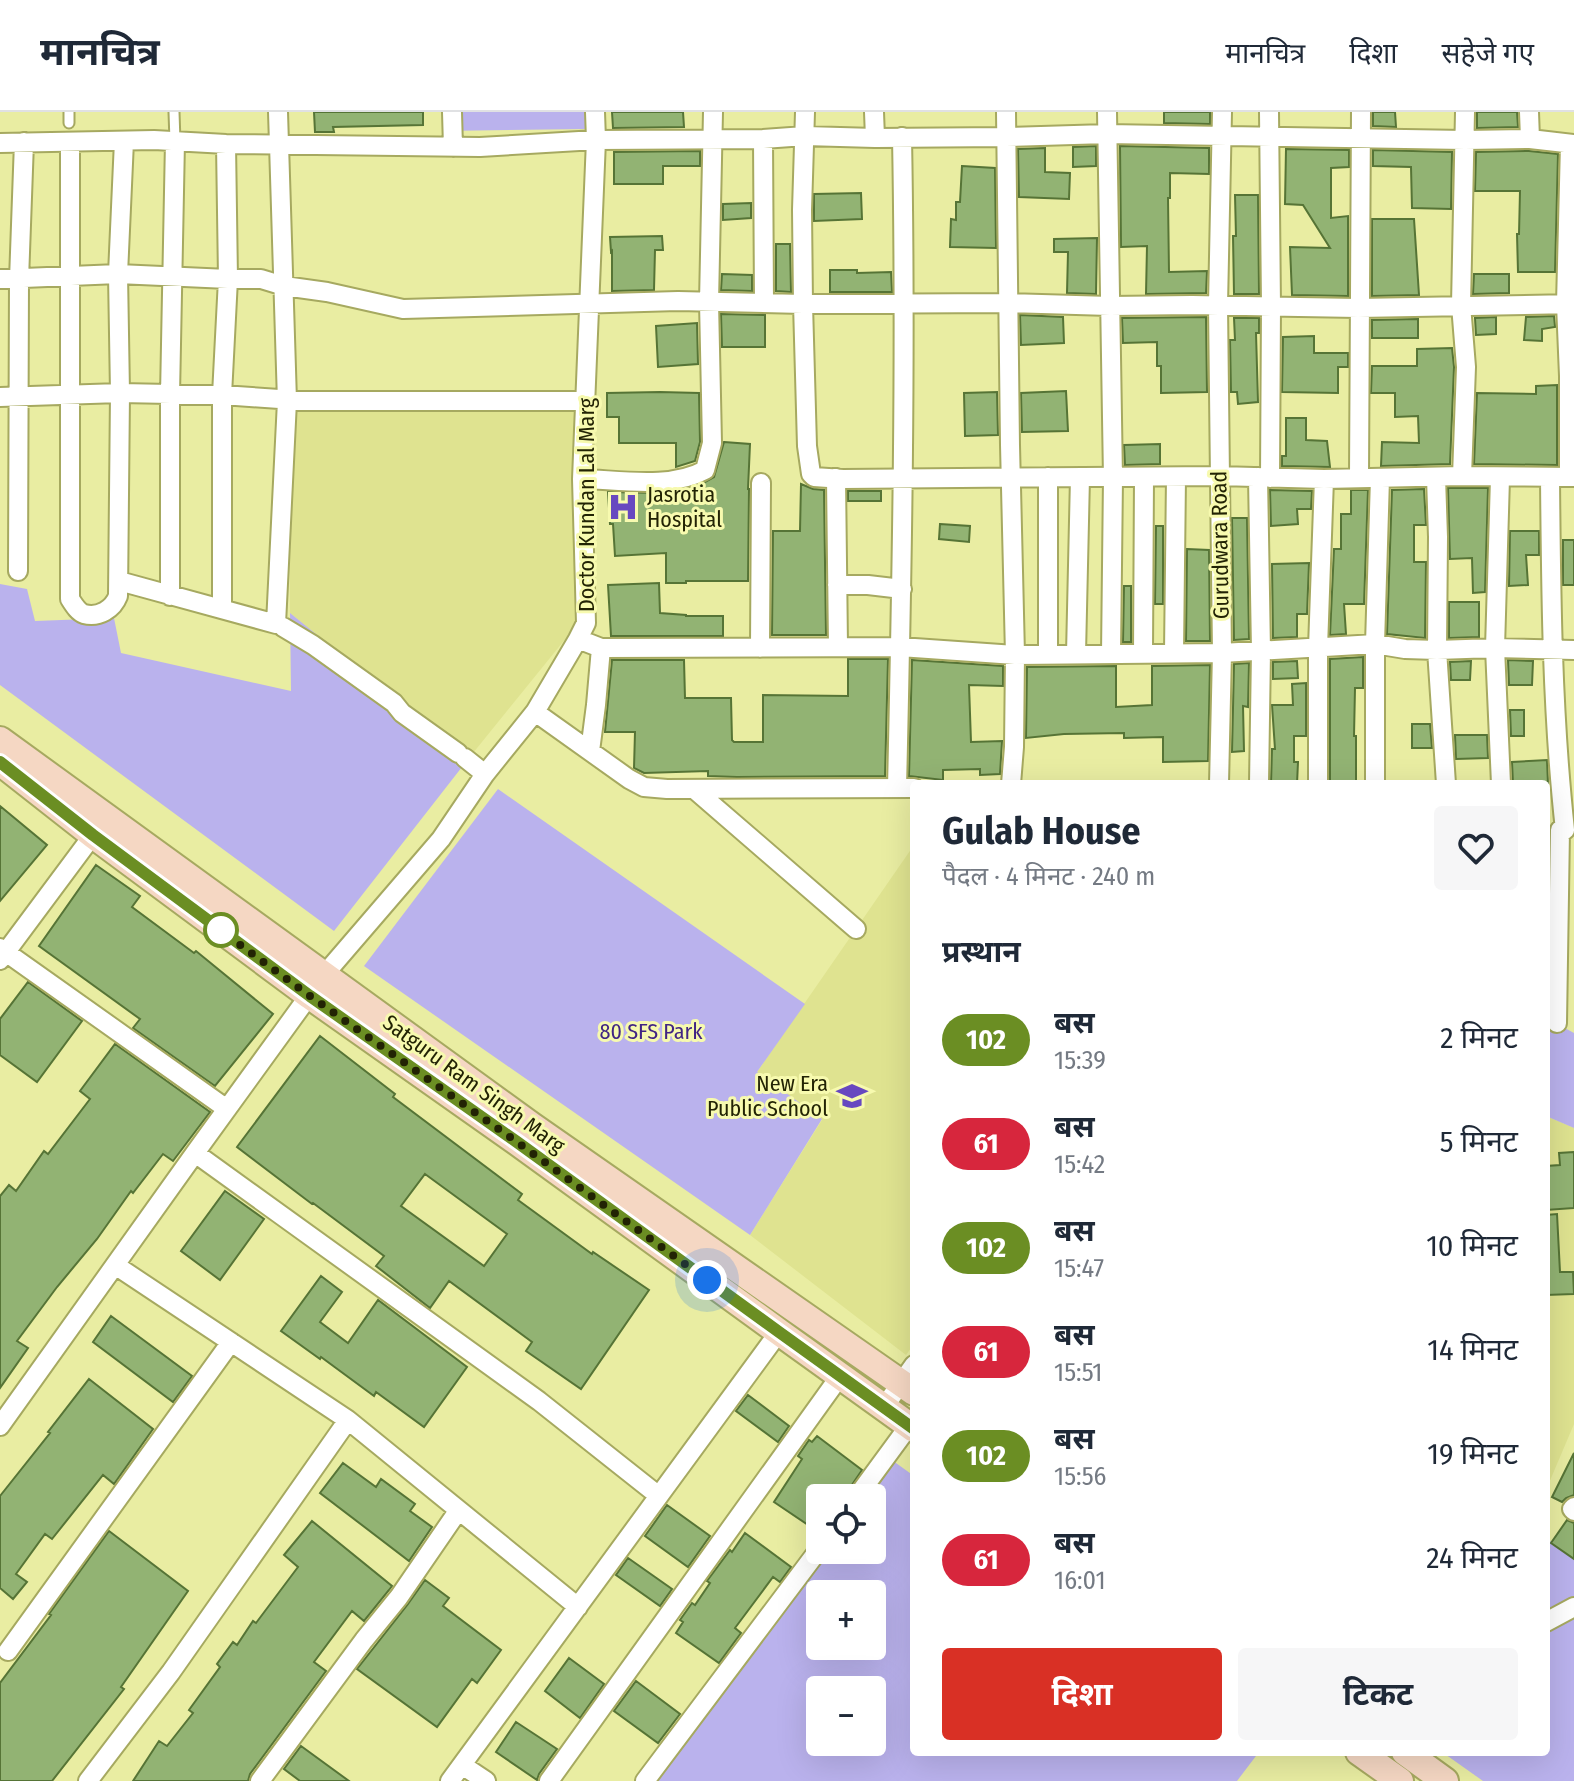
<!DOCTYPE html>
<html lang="hi">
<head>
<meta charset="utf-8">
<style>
  :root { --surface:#fff; --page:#f6f6f7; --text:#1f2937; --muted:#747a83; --line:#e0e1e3; --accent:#d93025 }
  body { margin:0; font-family:"Fira Sans Condensed","Noto Sans Devanagari",sans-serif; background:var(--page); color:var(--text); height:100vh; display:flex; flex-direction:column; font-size:30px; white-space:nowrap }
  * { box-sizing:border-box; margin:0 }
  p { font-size:26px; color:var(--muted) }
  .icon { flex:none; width:44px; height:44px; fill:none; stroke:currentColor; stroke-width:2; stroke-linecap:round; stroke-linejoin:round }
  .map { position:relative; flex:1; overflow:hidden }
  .panel { position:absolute; left:910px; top:668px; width:640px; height:976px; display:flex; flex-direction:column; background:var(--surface); border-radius:8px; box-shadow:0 8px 32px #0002 }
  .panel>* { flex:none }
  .badge { padding:0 16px; border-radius:26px; font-size:28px; line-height:52px }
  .buttons { position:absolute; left:806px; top:1372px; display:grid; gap:16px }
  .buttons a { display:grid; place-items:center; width:80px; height:80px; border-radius:8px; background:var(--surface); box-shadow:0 8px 32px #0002; font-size:40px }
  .you { position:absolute; width:40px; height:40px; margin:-20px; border:6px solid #fff; border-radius:50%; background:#1a73e8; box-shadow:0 0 0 12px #1a73e833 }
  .map>.badge { position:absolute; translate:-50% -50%; box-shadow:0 0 0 4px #fff }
  h2 { padding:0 32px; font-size:30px; line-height:72px }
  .round { display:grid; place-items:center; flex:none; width:84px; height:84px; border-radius:8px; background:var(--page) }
  .overview { display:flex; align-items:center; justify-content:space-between; height:136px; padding:0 32px }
  h1 { font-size:38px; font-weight:700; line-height:60px }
  .button { display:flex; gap:16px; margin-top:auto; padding:16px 32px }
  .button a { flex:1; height:92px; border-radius:8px; background:var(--accent); color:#fff; font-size:32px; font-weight:700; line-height:92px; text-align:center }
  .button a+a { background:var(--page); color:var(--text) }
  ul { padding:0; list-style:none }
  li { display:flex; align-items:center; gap:24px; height:104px; padding:0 32px }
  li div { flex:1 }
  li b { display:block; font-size:30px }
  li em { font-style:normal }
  li .badge { min-width:88px; font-weight:700; text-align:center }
  header { display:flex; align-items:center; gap:48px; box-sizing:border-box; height:112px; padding:0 40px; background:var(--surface); border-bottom:2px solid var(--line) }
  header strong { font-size:38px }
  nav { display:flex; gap:44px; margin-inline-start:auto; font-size:28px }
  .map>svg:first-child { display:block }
  .built { fill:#dfe390 }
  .green { fill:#bab2ed; fill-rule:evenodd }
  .building { fill:#92b373; stroke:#567436; stroke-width:2; fill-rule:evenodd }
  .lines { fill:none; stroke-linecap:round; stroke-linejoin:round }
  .lane-casing { stroke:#a6a960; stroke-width:13 }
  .street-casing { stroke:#a6a960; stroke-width:22 }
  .secondary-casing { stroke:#a6a960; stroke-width:30 }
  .lane { stroke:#fff; stroke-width:9 }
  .street { stroke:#fff; stroke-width:18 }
  .secondary { stroke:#f5d7c3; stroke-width:26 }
  .line-casing { stroke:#fff; stroke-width:18 }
  .line { stroke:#6b8e23; stroke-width:12 }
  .walk { stroke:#222304; stroke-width:8; stroke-dasharray:0 14.4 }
  .stop-dot { fill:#fff; stroke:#6b8e23; stroke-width:4 }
  .labels { text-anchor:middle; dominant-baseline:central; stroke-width:6; stroke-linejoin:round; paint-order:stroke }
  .poi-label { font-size:22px; fill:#222304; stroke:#f7faaf; text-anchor:start }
  .street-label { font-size:22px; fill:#222304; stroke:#f7faaf }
  .park-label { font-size:22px; fill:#412584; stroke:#f7faaf }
</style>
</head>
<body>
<header>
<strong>मानचित्र</strong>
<nav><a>मानचित्र</a><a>दिशा</a><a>सहेजे गए</a></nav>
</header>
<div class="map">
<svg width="1574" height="1669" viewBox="0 0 1574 1669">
  <rect width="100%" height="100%" fill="#e9eda2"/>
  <path class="built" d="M 589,292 L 588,499 L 469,646 L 290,501 L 289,298 Z
    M 914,733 L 914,1232 L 906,1243 L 750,1123 L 822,1008 L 757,960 Z
    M 1546,1004 L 1574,1016 L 1574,1312 L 1546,1378 Z"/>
  <path class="green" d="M 442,0 L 587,0 L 587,17 L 442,19 Z
    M 0,472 L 27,477 L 35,509 L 114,506 L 121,541 L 291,579 L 290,501 L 469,646 L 334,819 L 0,573 Z
    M 498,677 L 805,892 L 757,960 L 822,1007 L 750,1123 L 364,854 Z
    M 1546,906 L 1574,921 L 1574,1016 L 1546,1004 Z
    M 878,1338 L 914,1364 L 914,1640 L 1259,1640 L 1237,1669 L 650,1669 L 820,1422 L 820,1438 L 872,1438 L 872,1386 L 845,1386 ZM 820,1482 L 872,1482 L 872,1534 L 820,1534 ZM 820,1578 L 872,1578 L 872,1630 L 820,1630 Z
    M 1546,1426 L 1574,1447 L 1574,1669 L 1483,1669 L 1442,1640 L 1546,1640 Z"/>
  <path class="building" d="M 314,0 L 423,0 L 423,13 L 333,15 L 334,20 L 315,20 Z
    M 612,0 L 683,0 L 684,15 L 613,16 Z
    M 1164,0 L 1210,0 L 1210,12 L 1164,11 Z
    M 1373,0 L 1395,0 L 1396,15 L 1373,14 Z
    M 1477,0 L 1517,0 L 1518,15 L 1477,16 Z
    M 1096,34 L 1096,54 L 1073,55 L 1073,35 Z
    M 1120,34 L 1209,36 L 1209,62 L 1170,61 L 1170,86 L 1168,86 L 1169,160 L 1207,159 L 1206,181 L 1146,182 L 1147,134 L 1121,135 Z
    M 1045,36 L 1045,60 L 1070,61 L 1069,87 L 1019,85 L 1018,37 Z
    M 1286,37 L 1349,38 L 1349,55 L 1331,56 L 1331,106 L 1348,104 L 1348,184 L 1292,183 L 1290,135 L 1330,136 L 1303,93 L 1285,92 Z
    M 1373,38 L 1452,40 L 1451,97 L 1412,96 L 1411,55 L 1373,54 Z
    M 700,39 L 700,54 L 663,54 L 663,72 L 614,72 L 614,40 Z
    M 1529,39 L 1558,42 L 1555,160 L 1518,160 L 1517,122 L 1519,122 L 1520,79 L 1475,79 L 1476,40 Z
    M 962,54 L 995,56 L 996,136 L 950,135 L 951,107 L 956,108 L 956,90 L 960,90 Z
    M 861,81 L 862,107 L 814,109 L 814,82 Z
    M 1235,83 L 1258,83 L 1259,182 L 1234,182 L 1233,124 L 1236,124 Z
    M 751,91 L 751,106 L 723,108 L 723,92 Z
    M 1372,107 L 1414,107 L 1419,183 L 1372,184 Z
    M 662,124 L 663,138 L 655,138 L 654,178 L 612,179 L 612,139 L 611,140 L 610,125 Z
    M 1097,126 L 1096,182 L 1067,181 L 1068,140 L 1054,140 L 1054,127 Z
    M 776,132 L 790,132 L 791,180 L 776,179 Z
    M 830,158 L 857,158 L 857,161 L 891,160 L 892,180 L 830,180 Z
    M 722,162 L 752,163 L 752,179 L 721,178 Z
    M 1474,162 L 1509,162 L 1509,181 L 1473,182 Z
    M 721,202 L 765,203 L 765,235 L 722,235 Z
    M 1020,203 L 1063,205 L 1064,231 L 1021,233 Z
    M 1554,204 L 1555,215 L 1542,217 L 1542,229 L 1524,228 L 1526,205 Z
    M 1206,205 L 1207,280 L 1161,281 L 1161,254 L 1157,254 L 1157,230 L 1123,231 L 1122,206 Z
    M 1496,205 L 1496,222 L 1476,223 L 1475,206 Z
    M 1234,206 L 1259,206 L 1259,221 L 1256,221 L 1258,290 L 1238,292 L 1237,280 L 1231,280 L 1230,228 L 1235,228 Z
    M 1418,207 L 1418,226 L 1372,226 L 1372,208 Z
    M 697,211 L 698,252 L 658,255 L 656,214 Z
    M 1314,224 L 1314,241 L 1348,241 L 1348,255 L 1338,255 L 1338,281 L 1282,280 L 1283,225 Z
    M 1452,236 L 1454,255 L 1450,352 L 1381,354 L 1382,330 L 1419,331 L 1418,304 L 1395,305 L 1395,281 L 1371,281 L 1372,254 L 1417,254 L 1417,237 Z
    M 1557,273 L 1557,353 L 1474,352 L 1477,281 L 1536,282 L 1536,274 Z
    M 1066,279 L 1068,319 L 1022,320 L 1021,281 Z
    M 660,280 L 699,281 L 700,330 L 695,349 L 676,355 L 676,331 L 619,331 L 619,305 L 607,305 L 607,281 Z
    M 997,280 L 998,323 L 965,324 L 964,281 Z
    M 1286,306 L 1306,306 L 1306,328 L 1327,329 L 1330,355 L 1282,354 L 1282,344 L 1286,344 Z
    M 724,330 L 750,332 L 748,377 L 749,377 L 748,469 L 686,469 L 686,471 L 666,471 L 666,441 L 615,444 L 613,412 L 610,412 L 608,380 L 662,381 L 696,375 L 714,365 Z
    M 1160,332 L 1160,352 L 1125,353 L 1124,333 Z
    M 801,372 L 813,377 L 824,378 L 826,523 L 772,523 L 773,419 L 800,419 Z
    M 1448,376 L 1488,376 L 1485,480 L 1473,481 L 1472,446 L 1450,447 Z
    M 1424,377 L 1426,413 L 1414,413 L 1414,450 L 1426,450 L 1425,526 L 1387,522 L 1392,378 Z
    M 1270,378 L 1312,379 L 1311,397 L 1297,397 L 1298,412 L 1271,414 Z
    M 1351,378 L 1368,378 L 1364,492 L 1344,492 L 1346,522 L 1330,523 L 1334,437 L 1341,437 L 1341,402 L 1351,402 Z
    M 848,379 L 881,379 L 881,389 L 848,389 Z
    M 1232,406 L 1247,406 L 1249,527 L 1234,528 Z
    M 940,412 L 970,414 L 969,430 L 939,427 Z
    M 1156,414 L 1163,414 L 1163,492 L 1155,492 Z
    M 1510,419 L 1539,419 L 1539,443 L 1526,443 L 1528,473 L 1509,474 Z
    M 1563,428 L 1574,428 L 1574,473 L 1563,473 Z
    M 1187,437 L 1209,438 L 1210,529 L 1186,529 Z
    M 1309,451 L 1307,502 L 1297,502 L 1297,525 L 1273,526 L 1272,452 Z
    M 659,471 L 660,501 L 686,503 L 686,504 L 723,504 L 723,524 L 611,524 L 608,473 Z
    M 1124,474 L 1131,474 L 1131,530 L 1123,530 Z
    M 1449,490 L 1479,490 L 1479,525 L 1449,526 Z
    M 1363,545 L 1363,576 L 1355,576 L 1354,624 L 1356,624 L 1356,672 L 1330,672 L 1330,547 Z
    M 848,547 L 888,547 L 885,664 L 737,665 L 708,664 L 708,659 L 644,661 L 634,656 L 635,620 L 605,620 L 612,548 L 684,548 L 685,586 L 731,586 L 732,628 L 734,630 L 763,630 L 763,583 L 848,584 Z
    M 912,548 L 1003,554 L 1003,574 L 969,573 L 971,630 L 1002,629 L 1000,662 L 980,663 L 980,657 L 943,658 L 943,668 L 909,664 Z
    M 1508,548 L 1533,549 L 1532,573 L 1509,573 Z
    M 1297,549 L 1298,566 L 1273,567 L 1273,550 Z
    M 1471,549 L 1470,568 L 1451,568 L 1450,550 Z
    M 1249,551 L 1248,595 L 1243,594 L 1244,639 L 1232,640 L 1234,552 Z
    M 1210,553 L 1208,649 L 1163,650 L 1163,625 L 1124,626 L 1124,621 L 1064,622 L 1026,626 L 1027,555 L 1116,554 L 1116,595 L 1152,593 L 1152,554 Z
    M 1306,571 L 1306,624 L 1294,624 L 1294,650 L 1298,650 L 1297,672 L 1271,672 L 1272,637 L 1275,637 L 1272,593 L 1293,593 L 1292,572 Z
    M 1510,598 L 1524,598 L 1524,624 L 1511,624 Z
    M 1412,612 L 1430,612 L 1432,636 L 1412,636 Z
    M 1455,623 L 1487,623 L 1488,646 L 1456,647 Z
    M 1547,648 L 1548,672 L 1513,672 L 1512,650 Z
    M 0,694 L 47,733 L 0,789 Z
    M 96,753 L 140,784 L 132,795 L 194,841 L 196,839 L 273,902 L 215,974 L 133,916 L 140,907 L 39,834 Z
    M 28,870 L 82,909 L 37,970 L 0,943 L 0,907 Z
    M 320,924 L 395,982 L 393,985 L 522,1082 L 518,1088 L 592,1142 L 593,1140 L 649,1178 L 581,1277 L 526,1239 L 532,1230 L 449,1169 L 430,1196 L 376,1154 L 384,1144 L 313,1091 L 312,1092 L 237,1035 ZM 425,1062 L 507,1122 L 484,1154 L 401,1094 Z
    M 115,932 L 210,1000 L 173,1049 L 163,1042 L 133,1081 L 131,1079 L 97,1127 L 57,1175 L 17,1229 L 28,1236 L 0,1276 L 0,1084 L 9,1073 L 16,1079 L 44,1039 L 48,1042 L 90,987 L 80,979 Z
    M 1574,1040 L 1574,1096 L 1546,1098 L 1546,1054 L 1560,1053 L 1559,1041 Z
    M 225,1079 L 264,1107 L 220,1168 L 181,1139 Z
    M 1557,1102 L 1560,1160 L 1573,1160 L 1574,1182 L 1546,1183 L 1546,1103 Z
    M 321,1164 L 342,1180 L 320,1210 L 348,1231 L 378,1188 L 467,1255 L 424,1315 L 376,1280 L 374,1284 L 321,1245 L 320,1247 L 281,1219 Z
    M 111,1204 L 192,1264 L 173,1290 L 93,1230 Z
    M 89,1267 L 153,1317 L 114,1372 L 103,1363 L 52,1427 L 45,1422 L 16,1462 L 27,1470 L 13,1487 L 0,1476 L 0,1384 L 50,1321 L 48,1320 Z
    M 748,1283 L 789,1314 L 778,1330 L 736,1299 Z
    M 817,1324 L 862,1358 L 843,1386 L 820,1386 L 820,1421 L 774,1390 L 802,1347 L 798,1344 L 809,1328 L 812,1330 Z
    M 1574,1341 L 1574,1383 L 1566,1386 L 1562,1390 L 1552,1385 Z
    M 343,1351 L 376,1375 L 381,1367 L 415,1392 L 410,1399 L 432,1415 L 409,1449 L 320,1381 Z
    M 667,1393 L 710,1424 L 688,1455 L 645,1424 Z
    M 1567,1408 L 1574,1411 L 1574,1447 L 1551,1431 Z
    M 312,1409 L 392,1474 L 389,1478 L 364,1509 L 352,1499 L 314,1550 L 326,1559 L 250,1662 L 248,1669 L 133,1669 L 159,1629 L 167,1634 L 193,1601 L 189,1598 L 220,1555 L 217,1552 L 233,1530 L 237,1533 L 253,1509 L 256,1511 L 298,1455 L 284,1443 Z
    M 109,1419 L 188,1479 L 121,1575 L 124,1577 L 52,1669 L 0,1669 L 0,1571 L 51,1503 L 49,1502 Z
    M 745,1421 L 791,1455 L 780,1470 L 773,1465 L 735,1516 L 741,1521 L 719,1551 L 676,1521 L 683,1510 L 680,1508 L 692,1491 L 695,1493 L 710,1471 L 707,1469 L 730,1438 L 732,1440 Z
    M 628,1446 L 672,1477 L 660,1494 L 616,1463 Z
    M 425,1468 L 449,1486 L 443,1494 L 501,1538 L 477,1571 L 472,1567 L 437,1615 L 357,1557 L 408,1492 Z
    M 569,1546 L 604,1572 L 580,1606 L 545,1579 Z
    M 636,1569 L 680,1602 L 658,1631 L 614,1599 Z
    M 516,1610 L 557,1637 L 539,1662 L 537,1668 L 496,1640 Z
    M 301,1634 L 349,1669 L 300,1669 L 284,1657 Z"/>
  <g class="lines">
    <g class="lane-casing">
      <path id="lane" d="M 69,0 L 69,11
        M 174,0 L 175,29"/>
    </g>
    <g class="street-casing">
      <path id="street" d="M 452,0 L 453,35
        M 805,0 L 802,98 L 803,192 L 807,334 L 811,362 L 814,365 L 843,367 L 1219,364 L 1324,367 L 1462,364 L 1574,365
        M 874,0 L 875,26
        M 1006,0 L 1010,333 L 1015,543 L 1014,635 L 1011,672
        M 1107,0 L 1113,366 L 1111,542
        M 1269,0 L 1271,194 L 1270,366
        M 763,27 L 764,191
        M 1530,27 L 1574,32
        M 70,30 L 70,487 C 74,493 78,500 84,502 C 99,506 113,497 118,484 L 120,281 L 118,162 L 124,29
        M 0,31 L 154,28 L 226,32 L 480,35 L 596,28 L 763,27 L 805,24 L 875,26 L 1006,25 L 1107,22 L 1465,28 L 1530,27 L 1529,0
        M 0,167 L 118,162 L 228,167 L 261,167 L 284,174 L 327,180 L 403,197 L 678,189 L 803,192 L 1009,191 L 1110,194 L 1192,193 L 1358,196 L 1574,192
        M 0,285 L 120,281 L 222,283 L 308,289 L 586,289
        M 1462,364 L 1466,255 L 1461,193 L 1465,0
        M 1048,365 L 1048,542
        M 1258,365 L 1261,539 L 1259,672
        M 1436,365 L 1438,425 L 1437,538 L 1446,672
        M 1550,365 C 1551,483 1552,601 1565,718
        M 1569,365 L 1569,264 L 1566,192 L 1570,32
        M 836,366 L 838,534
        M 1359,366 L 1361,0
        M 1500,366 L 1495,536 L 1501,672
        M 582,367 C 620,368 671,377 705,358 L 712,331 L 709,190 L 713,0
        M 18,459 L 19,168 L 24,30
        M 119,469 L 276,512 L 287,289 L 278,0
        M 837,473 L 868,473 L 902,477
        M 170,484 L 170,283 L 175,29
        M 222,497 L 222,283 L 228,167 L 226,32
        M 283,515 L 313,533 L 394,591 L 402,601 L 458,641
        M 578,527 L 601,536 L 900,535 L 1015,543 L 1222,541 L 1375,532 L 1405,537 L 1437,538 L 1495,536 L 1574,538
        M 760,536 L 761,371
        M 1143,541 L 1144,366
        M 1174,541 L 1176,365
        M 1076,542 L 1080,365
        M 535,600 L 629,667 L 644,675 L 667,677 L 914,676
        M 590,639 L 596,593 L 601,536
        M 465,646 L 485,662
        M 1219,672 L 1222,541 L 1218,193 L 1222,0
        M 1318,672 L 1318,536 L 1324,367
        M 1375,672 L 1375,532 L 1380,366
        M 897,676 C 902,459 906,242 902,25
        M 694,677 L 856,817
        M 0,836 L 227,997
        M 0,848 L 93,723
        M 1557,911 L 1560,718
        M 195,1041 L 539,1289 L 659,1384
        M 884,1295 L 914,1253
        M 348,1308 L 578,1495
        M 0,1314 L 195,1041 L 324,863 L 441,727 L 485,662 L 535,600 L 578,527 L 586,511 L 582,367 L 596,28 L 595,0
        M 856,1386 L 914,1307
        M 1574,1395 L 1572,1397 L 1574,1399
        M 1546,1510 L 1574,1495
        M 8,1539 L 231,1230
        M 462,1653 L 486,1669
        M 88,1669 L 171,1560 L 348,1308 L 115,1153
        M 260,1669 L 364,1528 L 399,1485 L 458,1399
        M 450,1669 L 779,1220
        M 549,1669 L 840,1264
        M 645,1669 L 820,1436"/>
    </g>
    <g class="secondary-casing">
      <path id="secondary" d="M 0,628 L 532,1014 L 914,1280
        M 0,650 L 93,723 L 310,884 L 517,1030 L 779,1220 L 914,1317
        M 1359,1640 L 1400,1669
        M 1405,1640 L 1445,1669"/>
    </g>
    <use href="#lane" class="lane"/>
    <use href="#street" class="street"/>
    <use href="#secondary" class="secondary"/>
  </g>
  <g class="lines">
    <g class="line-casing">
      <path id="line" d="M 0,650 L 93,723 L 310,884 L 517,1030 L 779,1220 L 914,1317"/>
    </g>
    <use href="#line" class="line"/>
    <path class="walk" d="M 221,818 L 213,813 L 310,884 L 517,1030 L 707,1168"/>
  </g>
  <defs>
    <g id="hospital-bare" transform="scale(2.4)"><path d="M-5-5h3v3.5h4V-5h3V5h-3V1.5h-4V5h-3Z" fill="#6748c0" stroke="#f7faaf" stroke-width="2.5" paint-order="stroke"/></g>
    <g id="school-bare" transform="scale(2.4)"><path d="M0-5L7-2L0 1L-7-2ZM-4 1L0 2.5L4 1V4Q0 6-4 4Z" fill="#6748c0" stroke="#f7faaf" stroke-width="2.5" paint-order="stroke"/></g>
  </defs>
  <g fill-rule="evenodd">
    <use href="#hospital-bare" x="623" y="395"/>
    <use href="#school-bare" x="852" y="984"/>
  </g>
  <circle class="stop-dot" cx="221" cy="818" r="16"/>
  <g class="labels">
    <g class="poi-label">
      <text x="647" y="382">Jasrotia<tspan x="647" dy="25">Hospital</tspan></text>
      <text x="828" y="971" text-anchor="end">New Era<tspan x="828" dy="25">Public School</tspan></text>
    </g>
    <g class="street-label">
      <text transform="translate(586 393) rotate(-90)">Doctor Kundan Lal Marg</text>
      <text transform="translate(1220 433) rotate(-91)">Gurudwara Road</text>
      <text transform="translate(474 972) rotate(36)">Satguru Ram Singh Marg</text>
    </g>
    <g class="park-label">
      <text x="651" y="919">80 SFS Park</text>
    </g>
  </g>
</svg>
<div class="buttons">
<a><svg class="icon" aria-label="locate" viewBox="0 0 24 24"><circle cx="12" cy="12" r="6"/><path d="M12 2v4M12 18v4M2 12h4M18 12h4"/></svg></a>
<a>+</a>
<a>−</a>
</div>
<div class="you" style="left:707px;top:1168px"></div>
<section class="panel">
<div class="overview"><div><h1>Gulab House</h1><p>पैदल · 4 मिनट · 240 m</p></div><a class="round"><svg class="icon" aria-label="heart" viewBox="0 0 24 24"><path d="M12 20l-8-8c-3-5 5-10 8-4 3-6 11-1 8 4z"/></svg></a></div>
<h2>प्रस्थान</h2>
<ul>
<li><span class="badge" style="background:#6b8e23;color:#fff">102</span><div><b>बस</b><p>15:39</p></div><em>2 मिनट</em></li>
<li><span class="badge" style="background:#d7263d;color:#fff">61</span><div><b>बस</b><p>15:42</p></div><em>5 मिनट</em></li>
<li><span class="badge" style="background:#6b8e23;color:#fff">102</span><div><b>बस</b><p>15:47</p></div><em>10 मिनट</em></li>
<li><span class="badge" style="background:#d7263d;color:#fff">61</span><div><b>बस</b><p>15:51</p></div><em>14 मिनट</em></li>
<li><span class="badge" style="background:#6b8e23;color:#fff">102</span><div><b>बस</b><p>15:56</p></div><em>19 मिनट</em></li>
<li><span class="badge" style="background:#d7263d;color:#fff">61</span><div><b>बस</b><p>16:01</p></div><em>24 मिनट</em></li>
</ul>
<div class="button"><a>दिशा</a><a>टिकट</a></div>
</section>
</div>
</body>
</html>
